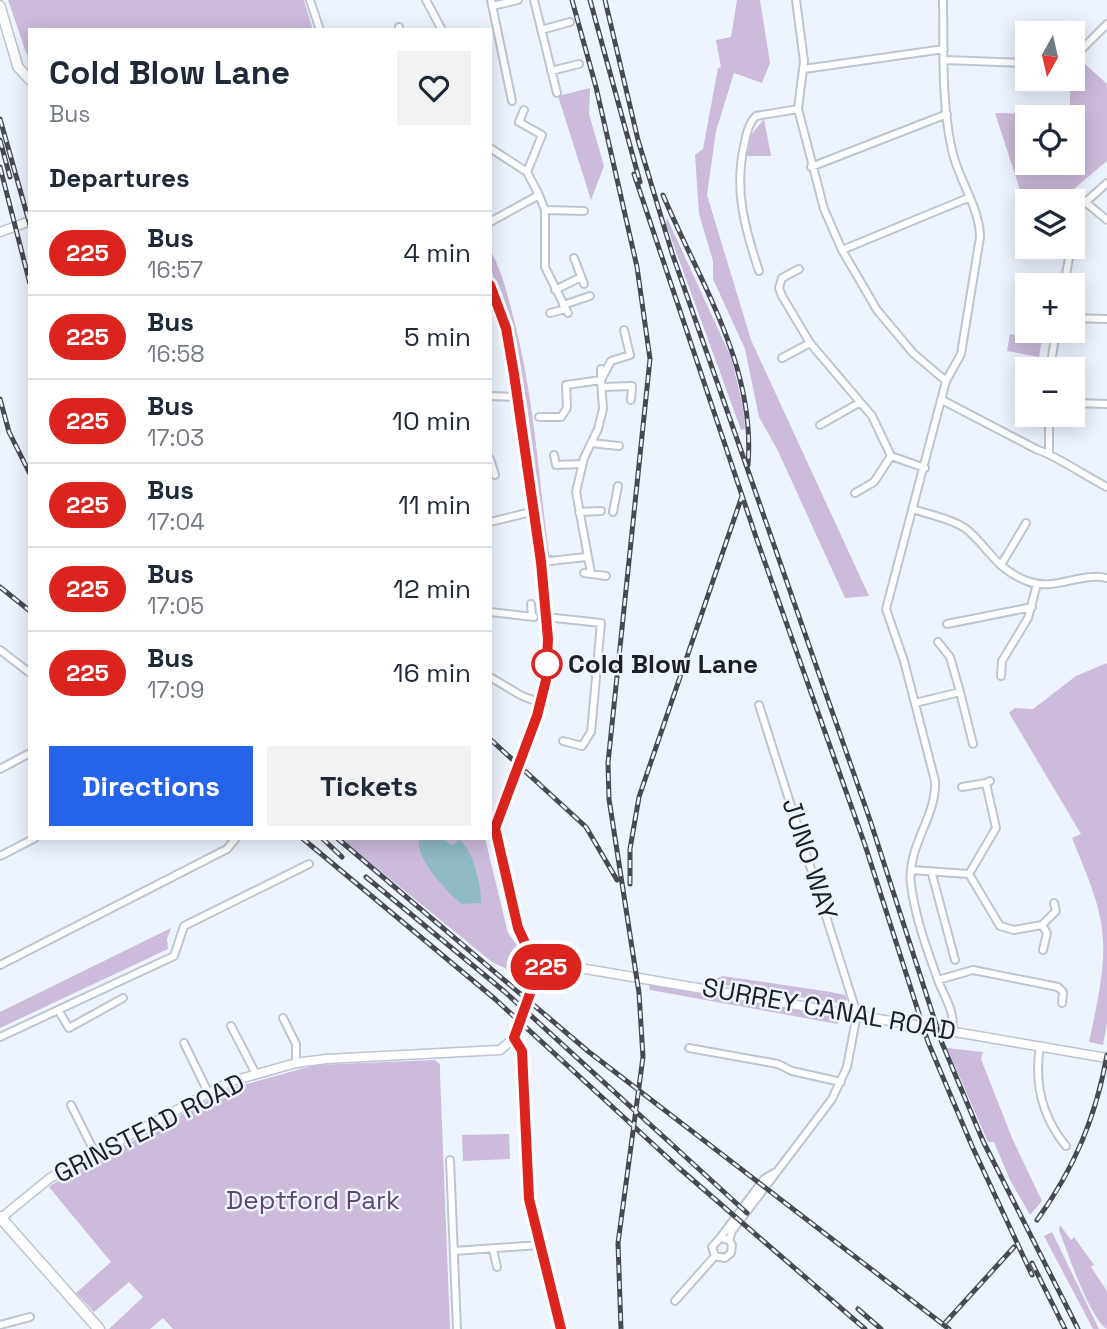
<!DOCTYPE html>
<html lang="en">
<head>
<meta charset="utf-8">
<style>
  :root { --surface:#fff; --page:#f2f2f3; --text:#1f2937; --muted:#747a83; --line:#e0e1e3; --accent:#2563eb }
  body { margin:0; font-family:"Space Grotesk",sans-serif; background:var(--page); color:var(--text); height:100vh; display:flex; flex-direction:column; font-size:26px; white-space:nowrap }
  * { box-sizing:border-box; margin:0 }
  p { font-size:23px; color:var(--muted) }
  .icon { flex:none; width:38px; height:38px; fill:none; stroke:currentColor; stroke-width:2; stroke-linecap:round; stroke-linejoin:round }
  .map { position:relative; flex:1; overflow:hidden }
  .drawer { position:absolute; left:28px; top:28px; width:464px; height:812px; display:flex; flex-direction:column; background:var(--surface); border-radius:0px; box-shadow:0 4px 18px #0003 }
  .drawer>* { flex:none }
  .badge { padding:0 14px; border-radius:23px; font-size:24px; line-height:46px }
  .needle { width:46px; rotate:188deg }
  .tools { position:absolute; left:1015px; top:21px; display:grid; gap:14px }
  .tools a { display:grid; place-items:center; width:70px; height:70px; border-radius:0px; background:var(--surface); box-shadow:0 4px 18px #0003; font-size:35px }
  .map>.badge { position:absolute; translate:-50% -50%; box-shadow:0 0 0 4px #fff }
  h2 { padding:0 21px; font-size:26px; line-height:63px }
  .round { display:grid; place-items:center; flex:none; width:74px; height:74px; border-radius:0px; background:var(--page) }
  .head { display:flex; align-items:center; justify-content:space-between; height:119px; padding:0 21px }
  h1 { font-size:33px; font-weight:600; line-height:52px }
  .cta { display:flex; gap:14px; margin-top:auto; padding:14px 21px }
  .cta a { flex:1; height:80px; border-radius:0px; background:var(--accent); color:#fff; font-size:28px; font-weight:600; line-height:80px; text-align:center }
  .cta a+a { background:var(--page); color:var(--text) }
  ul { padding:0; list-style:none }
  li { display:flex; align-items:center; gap:21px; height:84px; padding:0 21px; border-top:2px solid var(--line) }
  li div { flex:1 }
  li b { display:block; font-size:26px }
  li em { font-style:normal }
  li .badge { min-width:77px; font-weight:700; text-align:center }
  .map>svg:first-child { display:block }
  .green { fill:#ccbbdb; fill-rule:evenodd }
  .water { fill:#8ebac3 }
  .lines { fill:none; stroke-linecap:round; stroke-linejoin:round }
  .minor-casing { stroke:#bdc5d1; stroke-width:10 }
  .tertiary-casing { stroke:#bdc5d1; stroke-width:11 }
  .secondary-casing { stroke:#bdc5d1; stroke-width:12 }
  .primary-casing { stroke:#bdc5d1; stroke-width:13 }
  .minor { stroke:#fff; stroke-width:6 }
  .tertiary { stroke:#fff; stroke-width:8 }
  .secondary { stroke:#fff; stroke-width:9 }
  .primary { stroke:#fff; stroke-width:10 }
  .rail-casing { stroke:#474b51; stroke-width:5 }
  .rail { stroke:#edf4fe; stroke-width:2.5; stroke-dasharray:8; stroke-linecap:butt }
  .line-casing { stroke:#fff; stroke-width:16 }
  .line { stroke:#dc241f; stroke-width:10 }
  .stop-dot { fill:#fff; stroke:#dc241f; stroke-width:3.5 }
  .labels { text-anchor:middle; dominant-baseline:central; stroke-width:5; stroke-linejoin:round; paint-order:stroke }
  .stop-label { font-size:26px; font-weight:bold; fill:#1c1f24; stroke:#edf4fe; text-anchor:start }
  .street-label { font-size:26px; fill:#1c1f24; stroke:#edf4fe }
  .park-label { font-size:26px; fill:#5f4673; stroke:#edf4fe }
</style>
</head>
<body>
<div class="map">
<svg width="1107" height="1329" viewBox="0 0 1107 1329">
  <rect width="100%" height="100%" fill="#edf4fe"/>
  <path class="green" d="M 8,0 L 304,0 L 313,30 L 30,30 L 30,64 Z
    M 737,0 L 760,0 L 770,63 L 762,83 L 734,73 L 716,131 L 707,195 L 751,340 L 869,596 L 845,598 L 778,451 L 759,417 L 745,349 L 713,279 L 713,261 L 699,214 L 695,155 L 703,149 L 718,68 L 721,67 L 716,40 L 731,37 Z
    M 1084,63 L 1107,84 L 1107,161 L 1075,188 L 1072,201 L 1020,190 L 995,113 L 1070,115 L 1070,79 L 1073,79 L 1073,68 ZM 1027,117 L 1073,117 L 1073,163 L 1027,163 Z
    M 590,88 L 589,114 L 604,166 L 591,200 L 558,96 Z
    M 764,119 L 771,156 L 747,156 L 751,135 Z
    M 667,218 L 731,357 L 743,406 L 745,429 L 741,430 L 666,224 Z
    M 490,250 C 502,271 507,293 513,316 C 534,394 538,474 549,554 L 554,556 L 547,556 L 545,552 C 536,483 531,411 515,343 C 507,311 490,283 490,250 Z
    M 1010,334 L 1042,339 L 1039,357 L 1007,351 Z
    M 1107,663 L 1107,1023 L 1103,1045 L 1089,1042 C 1095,1014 1105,972 1103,941 C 1102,906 1085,871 1072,838 L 1081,834 L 1009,713 L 1015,708 L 1033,709 L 1076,676 Z
    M 340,838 L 485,838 L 508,933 L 524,955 L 532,974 L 528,979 L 492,962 Z
    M 171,928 L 167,939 L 168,949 L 0,1028 L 0,1012 Z
    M 723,976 L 831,992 L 845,995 L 847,999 L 843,1004 L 706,982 Z
    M 649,985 L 840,1017 L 838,1024 L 650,990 Z
    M 947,1048 L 983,1052 L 981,1059 L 1012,1138 L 1042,1201 L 1030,1215 L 1010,1180 L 994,1142 L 988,1142 Z
    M 435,1060 L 440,1064 L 440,1074 L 450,1329 L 173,1329 L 163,1318 L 150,1329 L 109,1329 L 143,1297 L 129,1282 L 94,1312 L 76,1293 L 111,1262 L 49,1187 L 53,1184 L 229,1089 L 315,1065 Z
    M 509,1134 L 510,1159 L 463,1161 L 462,1135 Z
    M 1060,1225 L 1071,1240 L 1074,1237 L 1094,1265 L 1091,1267 L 1107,1291 L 1107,1329 C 1089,1317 1068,1253 1059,1230 Z
    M 1052,1232 L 1099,1329 L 1093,1329 L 1044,1236 Z"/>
  <path class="water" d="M 423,838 L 440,838 L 453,845 L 459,840 C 473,847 482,890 481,903 L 461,904 C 447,891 416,860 419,840 Z"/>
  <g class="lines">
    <g class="minor-casing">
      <path id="minor" d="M 310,0 L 320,30
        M 426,0 L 442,30
        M 491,0 L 512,101
        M 534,0 L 557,93
        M 796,0 L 804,61 L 798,109 L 824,209 L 842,250 L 877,310 L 913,353 L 946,381
        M 943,0 C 944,49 941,102 952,150 C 958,179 980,208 980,237 L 961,354 L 946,381 L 886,609 L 904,661 L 935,781 C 937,817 906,847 911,885 C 915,916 927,950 938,980 C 944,997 956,1012 952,1031
        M 492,6 L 518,0
        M 399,27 L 400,30
        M 541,30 L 570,22
        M 1073,58 L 1107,24
        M 945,60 L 1027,63
        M 804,69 L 944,49
        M 551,71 L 579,64
        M 524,110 L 519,122 L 542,135 L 527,172
        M 490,148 L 527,172 L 539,195 L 545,210 L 545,267 L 568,313
        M 811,167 L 947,114
        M 1084,201 L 1107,220
        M 545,210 L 584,211
        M 490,222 L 539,195
        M 1073,240 L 1080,207 L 1107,183
        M 842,250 L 968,198
        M 574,258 L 584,284
        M 799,269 L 782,278 L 779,288 L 782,296 L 810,343 L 872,416 L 891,456 L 874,482 L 855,493
        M 759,271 C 745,229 734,191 744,146 C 746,136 748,124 756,116 L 798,109
        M 1064,285 L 1071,247
        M 555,290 L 581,277
        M 563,305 L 590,296
        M 550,313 L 566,309
        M 1073,318 L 1107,319
        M 782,358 L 810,343
        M 601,369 L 601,380 L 611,361 L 630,355 L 624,330
        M 1050,369 L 1056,331
        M 603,387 L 632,386 L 631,400
        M 490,396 L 517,397
        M 942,400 L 1038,450 C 1053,454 1089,478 1107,487
        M 1073,403 L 1107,404
        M 539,417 L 561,417 L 567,408 L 566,385 L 601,380 L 603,409 L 598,429 L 584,458 L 576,492 L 591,573
        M 820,425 L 859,403
        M 591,443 L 619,446
        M 1049,452 L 1049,415
        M 554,455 L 556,465 L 582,464
        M 891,456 L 925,468
        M 490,459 L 495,475
        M 913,509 C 930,515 950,518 965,528 C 987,545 995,569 1027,581 C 1054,592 1079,572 1107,578
        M 579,512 L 601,511
        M 613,512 L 618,486
        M 490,522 L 535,511
        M 541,562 L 586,557
        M 1001,565 L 1026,523
        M 584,573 L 606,576
        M 531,604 L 532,616
        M 490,612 L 534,617
        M 546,617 L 601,623 L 591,732 L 582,746 L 563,741
        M 947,624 L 1032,607
        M 938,642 L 950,657 L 960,692
        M 0,650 L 30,673
        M 1001,676 L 1002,661 L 1028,618 L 1037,584
        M 490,677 L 522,696 L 541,703
        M 915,703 L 960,692 L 973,744
        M 0,769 L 30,753
        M 962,787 L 986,783
        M 490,816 L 495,822
        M 0,856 L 35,838
        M 911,870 L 969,874
        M 932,874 L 955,960
        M 969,874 L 1000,926 L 1014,930 L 1042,925 L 1047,933 L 1043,950
        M 969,874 L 996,828 L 986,783 L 990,781
        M 1042,925 L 1056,911 L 1054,903
        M 0,965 L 227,849 L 236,838
        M 938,980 L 973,970 L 1058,987 L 1063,992 L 1062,1003
        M 58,1010 L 69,1028 L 123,998
        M 283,1018 L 296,1044 L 296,1063
        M 231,1026 L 256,1074
        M 0,1037 L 174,956 L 184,926 L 309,864
        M 184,1043 L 208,1092
        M 1040,1046 C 1034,1083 1042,1117 1066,1146
        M 689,1048 L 778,1064 L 792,1071 L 841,1082
        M 71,1105 L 95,1153
        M 450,1160 L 457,1329
        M 720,1238 L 764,1179 L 774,1173
        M 729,1240 L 720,1238 L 712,1247 L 715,1256 L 725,1258 L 731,1253 L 732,1245 L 729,1240 L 732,1231 L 832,1099 L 847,1067 L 857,1014 L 759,705
        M 493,1250 L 497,1267
        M 454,1251 L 540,1245
        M 675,1301 L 715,1256
        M 0,1325 L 30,1317"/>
    </g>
    <g class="tertiary-casing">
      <path id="tertiary" d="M 0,232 L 30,221
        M 550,973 L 580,968 L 1107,1058
        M 1,1218 L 50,1178 L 229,1082 L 296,1063 L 326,1059 L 500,1050 L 514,1038"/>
    </g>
    <g class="secondary-casing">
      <path id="secondary" d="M 0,6 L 18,67 L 30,80
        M 490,285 L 506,328 L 514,375 L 541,562 L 548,639 L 546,680 L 537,716 L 495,828 L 518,928 L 526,945 L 550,973 L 532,988 L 514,1038 L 522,1051 L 529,1199 L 561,1329"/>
    </g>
    <g class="primary-casing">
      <path id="primary" d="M 0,1217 L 99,1329"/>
    </g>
    <use href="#minor" class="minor"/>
    <use href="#tertiary" class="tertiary"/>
    <use href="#secondary" class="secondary"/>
    <use href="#primary" class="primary"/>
    <g class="rail-casing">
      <path id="rail" d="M 572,0 L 596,87 L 637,267 L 650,359 L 608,763 L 609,799 L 639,993 L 643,1057 L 618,1243 L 621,1329
        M 590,0 L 640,182
        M 605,0 L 638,140 L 672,253 L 870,820 L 942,1043 L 983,1141 L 1078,1329
        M 0,119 L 30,225
        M 0,140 L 10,177
        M 0,167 L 30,284
        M 634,174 L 757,540 L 865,845 L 928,1042 L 972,1146 L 1032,1275
        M 663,195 C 700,283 756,366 748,465
        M 0,399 L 9,432 L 30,474
        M 0,587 L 30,611
        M 490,739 L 586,827 L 617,880
        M 302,838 L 495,999 L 679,1168 L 865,1329
        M 322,838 L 342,857
        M 337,838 L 589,1052 L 949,1329
        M 366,877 L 505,992 L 747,1213
        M 630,884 L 630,849 L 639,797 L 742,496
        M 1037,1220 C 1074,1169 1096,1117 1107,1055
        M 1032,1263 L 1065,1329
        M 858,1309 L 881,1329
        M 945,1323 L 1014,1247"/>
    </g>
    <use href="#rail" class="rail"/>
  </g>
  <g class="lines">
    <g class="line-casing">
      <path id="line" d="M 490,285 L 506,328 L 514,374 L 541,562 L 548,639 L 546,680 L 537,716 L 495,828 L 518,928 L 526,945 L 550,973 L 532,988 L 514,1038 L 522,1051 L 529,1199 L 561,1329"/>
    </g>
    <use href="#line" class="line"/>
  </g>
  <circle class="stop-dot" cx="547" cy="664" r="14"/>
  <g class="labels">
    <g class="stop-label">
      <text x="568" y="664">Cold Blow Lane</text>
    </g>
    <g class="street-label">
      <text transform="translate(810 859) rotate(72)">JUNO WAY</text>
      <text transform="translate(829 1009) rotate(10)">SURREY CANAL ROAD</text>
      <text transform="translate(149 1128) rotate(-27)">GRINSTEAD ROAD</text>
    </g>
    <g class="park-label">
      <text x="313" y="1200">Deptford Park</text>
    </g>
  </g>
</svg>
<div class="tools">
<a><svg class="needle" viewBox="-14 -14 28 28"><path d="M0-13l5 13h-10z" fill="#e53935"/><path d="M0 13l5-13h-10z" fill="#747a83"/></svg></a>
<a><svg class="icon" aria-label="locate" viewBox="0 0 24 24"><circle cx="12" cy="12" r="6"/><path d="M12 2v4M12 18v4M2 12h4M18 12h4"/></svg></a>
<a><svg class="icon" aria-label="layers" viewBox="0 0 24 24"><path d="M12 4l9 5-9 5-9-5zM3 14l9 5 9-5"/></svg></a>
<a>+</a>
<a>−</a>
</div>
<b class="badge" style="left:546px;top:967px;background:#dc241f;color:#fff">225</b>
<section class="drawer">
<div class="head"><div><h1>Cold Blow Lane</h1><p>Bus</p></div><a class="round"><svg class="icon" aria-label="heart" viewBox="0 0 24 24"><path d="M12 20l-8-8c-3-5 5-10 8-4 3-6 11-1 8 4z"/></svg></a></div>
<h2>Departures</h2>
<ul>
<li><span class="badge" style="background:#dc241f;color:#fff">225</span><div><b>Bus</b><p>16:57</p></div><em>4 min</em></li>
<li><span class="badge" style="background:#dc241f;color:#fff">225</span><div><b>Bus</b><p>16:58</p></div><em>5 min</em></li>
<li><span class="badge" style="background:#dc241f;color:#fff">225</span><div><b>Bus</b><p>17:03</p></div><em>10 min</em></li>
<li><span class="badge" style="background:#dc241f;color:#fff">225</span><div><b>Bus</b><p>17:04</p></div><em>11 min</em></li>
<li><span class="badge" style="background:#dc241f;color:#fff">225</span><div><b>Bus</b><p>17:05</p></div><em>12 min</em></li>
<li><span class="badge" style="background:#dc241f;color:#fff">225</span><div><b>Bus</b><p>17:09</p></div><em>16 min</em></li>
</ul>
<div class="cta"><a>Directions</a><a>Tickets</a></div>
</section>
</div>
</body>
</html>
